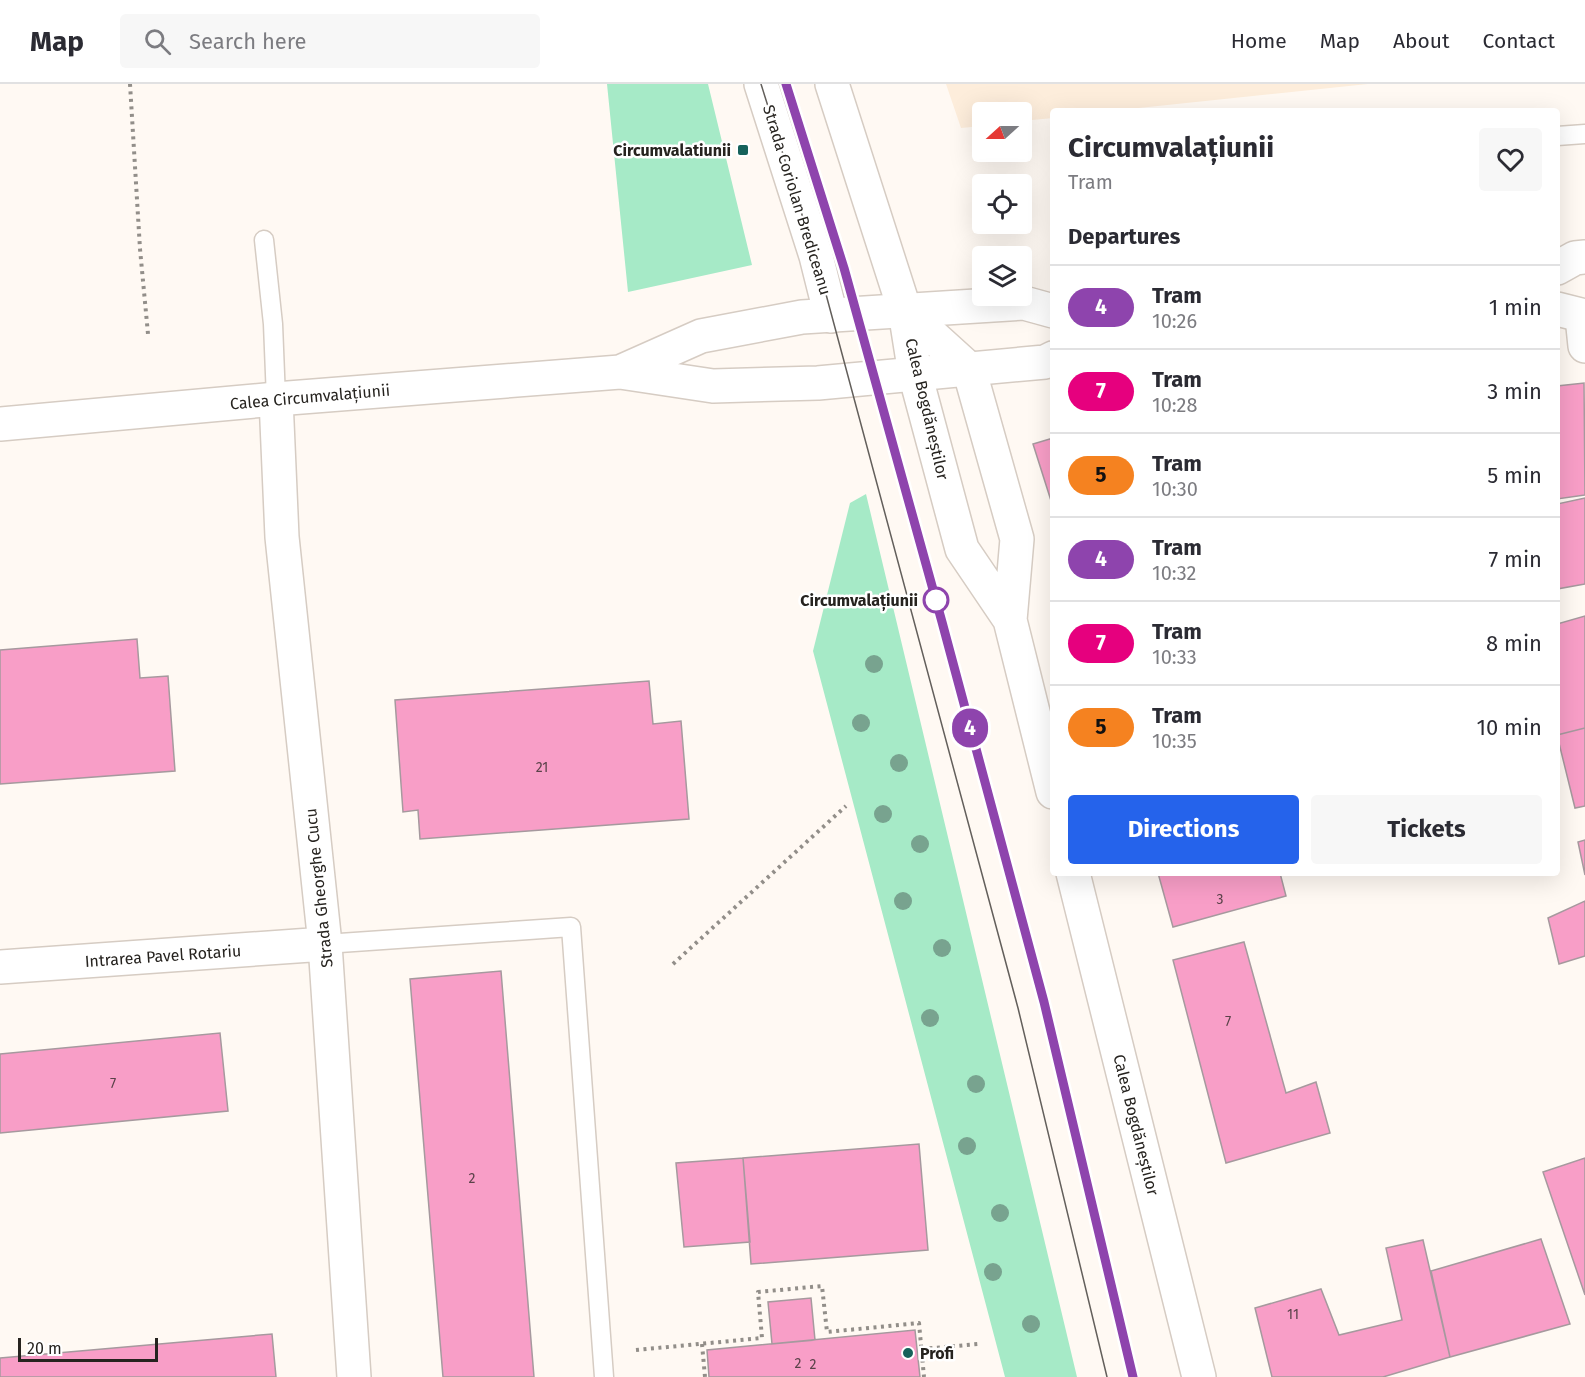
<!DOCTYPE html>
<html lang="en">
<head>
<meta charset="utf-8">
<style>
  :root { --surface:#fff; --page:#f7f7f7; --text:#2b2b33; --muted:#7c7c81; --line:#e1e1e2; --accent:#2563eb }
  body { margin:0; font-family:"Fira Sans",sans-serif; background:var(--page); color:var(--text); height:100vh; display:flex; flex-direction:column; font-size:22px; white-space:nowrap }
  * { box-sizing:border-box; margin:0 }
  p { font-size:20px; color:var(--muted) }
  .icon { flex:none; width:33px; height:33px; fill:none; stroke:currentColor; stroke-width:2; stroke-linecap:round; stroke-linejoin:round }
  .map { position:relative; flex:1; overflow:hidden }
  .details { position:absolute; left:1050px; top:24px; width:510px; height:768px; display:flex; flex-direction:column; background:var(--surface); border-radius:6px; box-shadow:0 6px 24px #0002 }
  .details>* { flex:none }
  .badge { padding:0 12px; border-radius:20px; font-size:21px; line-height:39px }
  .needle { width:39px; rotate:249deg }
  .buttons { position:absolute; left:972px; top:18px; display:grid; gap:12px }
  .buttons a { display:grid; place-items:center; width:60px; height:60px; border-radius:6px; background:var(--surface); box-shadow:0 6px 24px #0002; font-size:30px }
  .scale { position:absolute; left:18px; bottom:15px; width:140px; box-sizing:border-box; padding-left:6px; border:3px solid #26231f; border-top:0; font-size:16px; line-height:21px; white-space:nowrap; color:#26231f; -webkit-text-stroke:4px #fff; paint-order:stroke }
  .map>.badge { position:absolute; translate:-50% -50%; box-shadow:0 0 0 3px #fff }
  h2 { padding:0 18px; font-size:22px; line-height:54px }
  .round { display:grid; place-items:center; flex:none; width:63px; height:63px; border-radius:6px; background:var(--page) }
  .summary { display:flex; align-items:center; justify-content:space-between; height:102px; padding:0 18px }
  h1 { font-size:28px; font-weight:700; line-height:45px }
  .primary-button { display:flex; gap:12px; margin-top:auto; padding:12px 18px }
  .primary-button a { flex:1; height:69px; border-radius:6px; background:var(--accent); color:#fff; font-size:24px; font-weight:700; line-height:69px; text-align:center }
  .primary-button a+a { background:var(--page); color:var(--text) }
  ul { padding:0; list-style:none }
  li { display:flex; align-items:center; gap:18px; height:84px; padding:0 18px; border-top:2px solid var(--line) }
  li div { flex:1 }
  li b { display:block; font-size:22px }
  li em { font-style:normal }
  li .badge { min-width:66px; font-weight:700; text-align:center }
  header { display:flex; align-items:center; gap:36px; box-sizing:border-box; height:84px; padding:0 30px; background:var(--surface); border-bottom:2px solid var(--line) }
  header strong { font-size:28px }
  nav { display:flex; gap:33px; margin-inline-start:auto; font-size:21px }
  .search { width:420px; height:54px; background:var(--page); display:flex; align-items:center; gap:15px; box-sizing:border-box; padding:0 21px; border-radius:6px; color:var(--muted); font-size:22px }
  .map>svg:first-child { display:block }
  .education { fill:#fdeddb }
  .green { fill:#a6eac7 }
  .building { fill:#f89ec7; stroke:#a6999e; stroke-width:1.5 }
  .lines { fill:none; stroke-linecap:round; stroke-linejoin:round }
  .service-casing { stroke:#d6ccc3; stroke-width:21 }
  .minor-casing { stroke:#d6ccc3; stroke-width:36 }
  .tertiary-casing { stroke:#d6ccc3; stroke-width:36 }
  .secondary-casing { stroke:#d6ccc3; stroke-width:36 }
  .primary-casing { stroke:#d6ccc3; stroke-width:36 }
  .path { stroke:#928e89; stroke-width:4; stroke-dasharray:3 4.5; stroke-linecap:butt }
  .service { stroke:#fff; stroke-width:18 }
  .minor { stroke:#fff; stroke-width:33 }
  .tertiary { stroke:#fff; stroke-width:33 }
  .secondary { stroke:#fff; stroke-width:33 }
  .primary { stroke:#fff; stroke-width:33 }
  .tram { stroke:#635f5b; stroke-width:1.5 }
  .tree { fill:#78a38f }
  .line-casing { stroke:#fff; stroke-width:14 }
  .line { stroke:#8e44ad; stroke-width:9 }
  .poi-dot { fill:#16625b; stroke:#fff; stroke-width:2 }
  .stop-dot { fill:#fff; stroke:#8e44ad; stroke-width:3 }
  .labels { text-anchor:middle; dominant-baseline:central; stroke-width:5; stroke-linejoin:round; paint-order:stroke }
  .number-label { font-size:14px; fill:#5a4249 }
  .poi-label { font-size:16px; font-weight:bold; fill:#26231f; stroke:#fff; text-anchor:end }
  .street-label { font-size:16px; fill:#26231f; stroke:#fff }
  .stop-label { font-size:16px; font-weight:bold; fill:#26231f; stroke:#fff; text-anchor:end }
</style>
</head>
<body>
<header>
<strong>Map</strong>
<div class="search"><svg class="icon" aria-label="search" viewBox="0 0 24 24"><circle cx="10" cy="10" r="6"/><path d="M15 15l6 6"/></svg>Search here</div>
<nav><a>Home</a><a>Map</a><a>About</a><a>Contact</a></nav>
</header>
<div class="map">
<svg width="1585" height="1293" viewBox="0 0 1585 1293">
  <rect width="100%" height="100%" fill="#fff9f3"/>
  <path class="education" d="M 946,0 L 1368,0 L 1110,27 L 1053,27 L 1053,34 L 1022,37 L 1022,28 L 982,28 L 982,42 L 961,44 Z"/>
  <path class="green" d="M 607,0 L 708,0 L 752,181 L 628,208 Z
    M 866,410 L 1077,1293 L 1005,1293 L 813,567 L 850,419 Z"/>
  <path class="building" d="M 1584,299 L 1585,411 L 1557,415 L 1557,302 Z
    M 1053,354 L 1053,423 L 1033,360 Z
    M 1585,414 L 1585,500 L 1557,505 L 1557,420 Z
    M 1585,532 L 1585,644 L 1557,651 L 1557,540 Z
    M 137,555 L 140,594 L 168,592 L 175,687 L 0,700 L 0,566 Z
    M 649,597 L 653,640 L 681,637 L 689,735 L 420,755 L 418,726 L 403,728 L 395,616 Z
    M 1585,644 L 1585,722 L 1575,724 L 1557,651 Z
    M 1585,756 L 1585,791 L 1578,758 Z
    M 1158,789 L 1280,789 L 1286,812 L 1173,843 Z
    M 1585,817 L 1585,872 L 1559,880 L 1548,834 Z
    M 1244,858 L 1286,1009 L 1316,998 L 1330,1049 L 1226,1079 L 1173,876 Z
    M 501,887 L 534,1293 L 443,1293 L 410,895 Z
    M 220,949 L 228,1027 L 0,1049 L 0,970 Z
    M 919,1060 L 928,1166 L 751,1180 L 743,1074 Z
    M 743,1074 L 750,1158 L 684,1163 L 676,1079 Z
    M 1585,1074 L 1585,1211 L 1543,1088 Z
    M 1541,1155 L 1570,1240 L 1450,1273 L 1431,1187 Z
    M 1423,1156 L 1450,1273 L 1383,1293 L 1272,1293 L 1255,1224 L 1321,1205 L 1339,1251 L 1402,1236 L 1386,1164 Z
    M 811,1214 L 815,1256 L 772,1260 L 768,1218 Z
    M 915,1246 L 920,1293 L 709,1293 L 707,1266 Z
    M 272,1250 L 276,1293 L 0,1293 L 0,1274 Z"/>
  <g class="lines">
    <g class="service-casing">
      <path id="service" d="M 1557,52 L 1585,50
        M 264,156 L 273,240 L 276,315
        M 325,860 L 571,843 L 604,1293"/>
    </g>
    <g class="minor-casing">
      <path id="minor" d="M 761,0 L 816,172 L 831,232
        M 1582,233 L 1585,262
        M 276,315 L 282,453 L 325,860 L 354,1293
        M 0,883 L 325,860"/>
    </g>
    <g class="tertiary-casing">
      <path id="tertiary" d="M 832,0 L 905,227"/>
    </g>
    <g class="secondary-casing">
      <path id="secondary" d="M 905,227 L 969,285 L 1017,455 L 1010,536 L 1053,708
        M 905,227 L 915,290 L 962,465 L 1010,536
        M 1073,789 L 1199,1293"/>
    </g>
    <g class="primary-casing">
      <path id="primary" d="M 1557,184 L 1575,174 L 1585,173
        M 1557,225 L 1585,232
        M 620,288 L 701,252 L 802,233 L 1024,219 L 1053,227
        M 0,340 L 276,315 L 620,288 L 713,302 L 818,299 L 1045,278 L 1053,274"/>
    </g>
    <path class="path" d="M 130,0 L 140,165 L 148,250
      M 673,880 L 846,722
      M 702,1260 L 705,1293
      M 922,1265 L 978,1260
      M 636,1266 L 762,1254 L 758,1208 L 822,1202 L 827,1248 L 919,1239 L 924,1293"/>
    <use href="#service" class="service"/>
    <use href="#minor" class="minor"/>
    <use href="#tertiary" class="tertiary"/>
    <use href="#secondary" class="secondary"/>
    <use href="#primary" class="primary"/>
    <path class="tram" d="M 761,0 L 820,188 L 1018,924 L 1107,1293
      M 786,0 L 844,184 L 936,516 L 1044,918 L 1133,1293"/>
  </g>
  <g class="tree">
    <circle cx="874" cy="580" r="9"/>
    <circle cx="861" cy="639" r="9"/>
    <circle cx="899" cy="679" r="9"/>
    <circle cx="883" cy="730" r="9"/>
    <circle cx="920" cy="760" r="9"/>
    <circle cx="903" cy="817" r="9"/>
    <circle cx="942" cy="864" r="9"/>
    <circle cx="930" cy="934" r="9"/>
    <circle cx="976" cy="1000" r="9"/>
    <circle cx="967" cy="1062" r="9"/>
    <circle cx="1000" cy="1129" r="9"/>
    <circle cx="993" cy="1188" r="9"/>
    <circle cx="1031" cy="1240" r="9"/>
  </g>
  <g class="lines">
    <g class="line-casing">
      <path id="line" d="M 786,0 L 844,184 L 942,538 L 1044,918 L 1133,1293"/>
    </g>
    <use href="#line" class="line"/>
  </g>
  <g class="poi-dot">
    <rect x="737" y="60" width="12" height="12" rx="3"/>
    <circle cx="908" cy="1269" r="6"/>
  </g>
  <circle class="stop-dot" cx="936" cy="516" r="12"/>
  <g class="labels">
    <g class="number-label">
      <text x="542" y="683">21</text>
      <text x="1220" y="815">3</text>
      <text x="1228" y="937">7</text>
      <text x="113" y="999">7</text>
      <text x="472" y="1094">2</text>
      <text x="1293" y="1230">11</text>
      <text x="798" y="1279">2</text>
      <text x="813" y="1280">2</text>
    </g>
    <g class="poi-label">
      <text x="731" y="66">Circumvalatiunii</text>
      <text x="920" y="1269" text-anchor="start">Profi</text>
    </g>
    <g class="street-label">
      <text transform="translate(797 116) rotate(73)">Strada Coriolan Brediceanu</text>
      <text transform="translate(310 313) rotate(-5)">Calea Circumvalațiunii</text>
      <text transform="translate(927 325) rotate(77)">Calea Bogdăneștilor</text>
      <text transform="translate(319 804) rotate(-96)">Strada Gheorghe Cucu</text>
      <text transform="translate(163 872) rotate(-4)">Intrarea Pavel Rotariu</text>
      <text transform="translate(1136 1041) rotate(76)">Calea Bogdăneștilor</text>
    </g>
    <g class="stop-label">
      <text x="918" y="516">Circumvalațiunii</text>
    </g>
  </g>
</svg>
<div class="buttons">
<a><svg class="needle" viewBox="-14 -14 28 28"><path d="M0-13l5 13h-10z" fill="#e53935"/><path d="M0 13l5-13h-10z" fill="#7c7c81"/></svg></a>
<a><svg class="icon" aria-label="locate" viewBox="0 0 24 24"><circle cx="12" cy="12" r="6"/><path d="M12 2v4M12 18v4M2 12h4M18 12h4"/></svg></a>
<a><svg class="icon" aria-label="layers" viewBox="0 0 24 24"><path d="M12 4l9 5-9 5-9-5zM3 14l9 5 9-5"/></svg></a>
</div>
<div class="scale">20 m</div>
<b class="badge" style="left:970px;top:644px;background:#8e44ad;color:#fff">4</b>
<section class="details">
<div class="summary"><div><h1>Circumvalațiunii</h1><p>Tram</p></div><a class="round"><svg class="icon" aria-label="heart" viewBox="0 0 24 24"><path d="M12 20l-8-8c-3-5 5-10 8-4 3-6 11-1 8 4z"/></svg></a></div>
<h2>Departures</h2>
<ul>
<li><span class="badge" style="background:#8e44ad;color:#fff">4</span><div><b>Tram</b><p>10:26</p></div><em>1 min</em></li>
<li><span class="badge" style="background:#e6007e;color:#fff">7</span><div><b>Tram</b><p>10:28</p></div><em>3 min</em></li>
<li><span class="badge" style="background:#f58220;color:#111">5</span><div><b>Tram</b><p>10:30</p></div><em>5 min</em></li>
<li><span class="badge" style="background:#8e44ad;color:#fff">4</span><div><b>Tram</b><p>10:32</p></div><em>7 min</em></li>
<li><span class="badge" style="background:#e6007e;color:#fff">7</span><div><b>Tram</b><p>10:33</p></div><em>8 min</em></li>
<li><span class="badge" style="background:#f58220;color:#111">5</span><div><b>Tram</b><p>10:35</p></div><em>10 min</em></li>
</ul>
<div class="primary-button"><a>Directions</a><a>Tickets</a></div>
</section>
</div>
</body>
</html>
